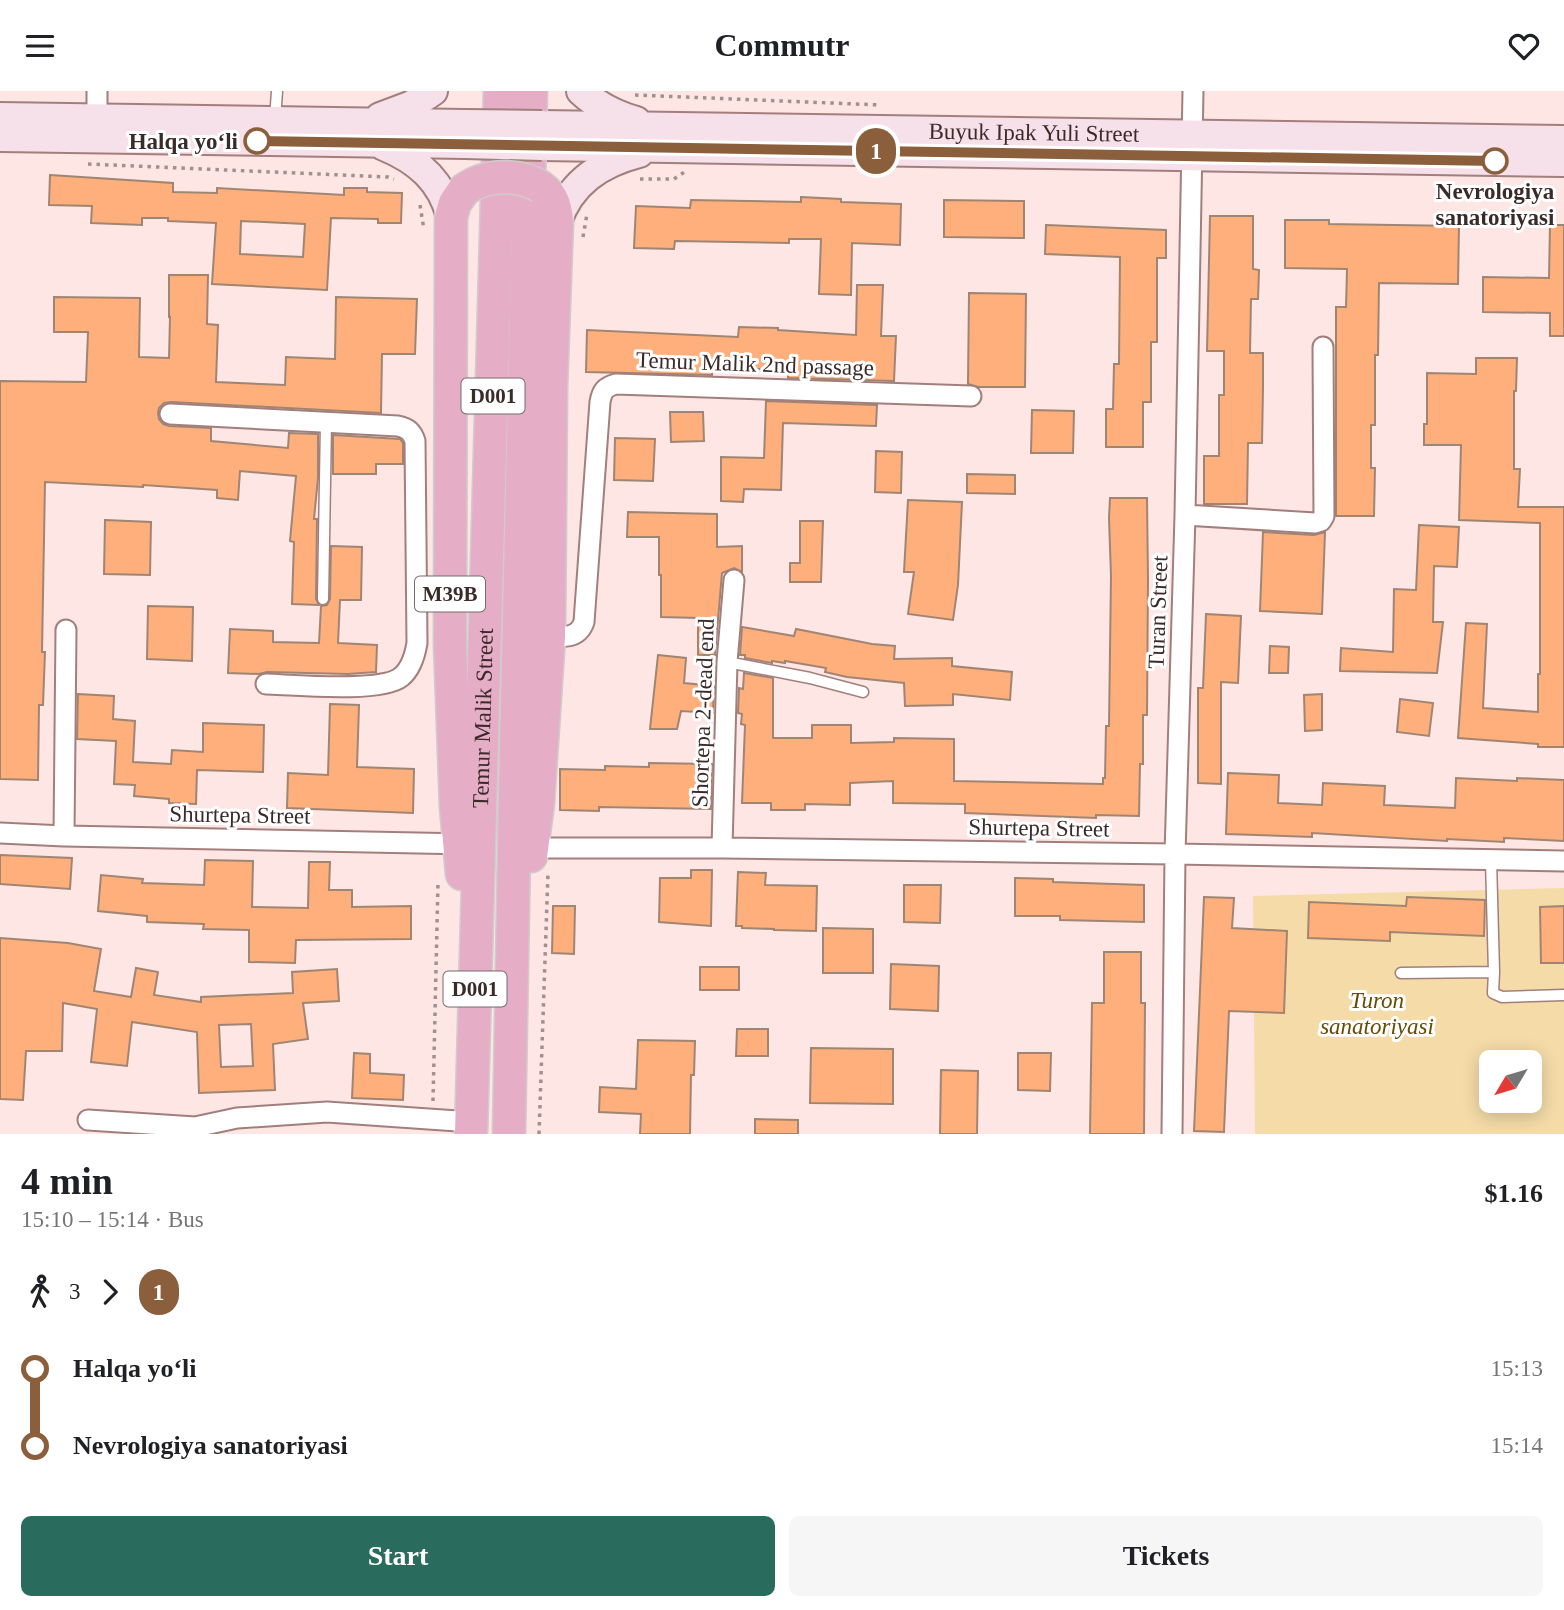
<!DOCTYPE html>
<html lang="en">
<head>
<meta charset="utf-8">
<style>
  :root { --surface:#fff; --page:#f6f6f6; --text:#202124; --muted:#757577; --accent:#296b5c }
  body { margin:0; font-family:Georgia,serif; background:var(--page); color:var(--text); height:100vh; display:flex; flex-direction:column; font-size:26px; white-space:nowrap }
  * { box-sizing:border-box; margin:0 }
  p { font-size:23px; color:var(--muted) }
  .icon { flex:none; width:38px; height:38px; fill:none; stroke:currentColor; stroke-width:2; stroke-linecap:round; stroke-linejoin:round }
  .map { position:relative; height:1043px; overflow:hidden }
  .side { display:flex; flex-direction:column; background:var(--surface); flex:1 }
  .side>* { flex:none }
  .badge { padding:0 14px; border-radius:23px; font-size:24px; line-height:46px }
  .needle { width:46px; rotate:232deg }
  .controls { position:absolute; left:1479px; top:959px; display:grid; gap:14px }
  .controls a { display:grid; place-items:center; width:63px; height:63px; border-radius:10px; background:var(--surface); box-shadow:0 4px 18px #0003; font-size:35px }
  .map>.badge { position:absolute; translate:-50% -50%; box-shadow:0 0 0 4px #fff }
  .legs { display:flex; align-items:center; gap:10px; height:77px; padding:0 21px; font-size:23px }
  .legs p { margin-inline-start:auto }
  .summary { display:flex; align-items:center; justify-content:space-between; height:119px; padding:0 21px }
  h1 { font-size:38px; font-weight:600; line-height:52px }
  .action { display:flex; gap:14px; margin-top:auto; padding:14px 21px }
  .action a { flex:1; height:80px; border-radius:10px; background:var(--accent); color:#fff; font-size:28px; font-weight:600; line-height:80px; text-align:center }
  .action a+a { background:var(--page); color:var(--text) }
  ul { padding:0 21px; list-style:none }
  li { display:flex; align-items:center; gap:24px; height:77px; font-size:26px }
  li i { display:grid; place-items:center; width:10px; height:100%; margin:0 9px; background:currentColor }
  li i::after { content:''; width:18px; height:18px; margin:-9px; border:5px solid; border-radius:50%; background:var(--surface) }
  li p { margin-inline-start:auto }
  li:first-child i { background:linear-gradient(#0000 50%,currentColor 0) }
  li:last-child i { background:linear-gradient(currentColor 50%,#0000 0) }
  header { display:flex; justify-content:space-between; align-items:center; height:91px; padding:0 21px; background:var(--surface); font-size:32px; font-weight:600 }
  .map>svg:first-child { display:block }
  .green { fill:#f4dba8; fill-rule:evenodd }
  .building { fill:#feaf7b; stroke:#a18573; stroke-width:2; fill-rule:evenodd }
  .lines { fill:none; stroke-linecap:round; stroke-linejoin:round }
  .service-casing { stroke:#a27f7c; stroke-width:13 }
  .minor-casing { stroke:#a27f7c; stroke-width:23 }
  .secondary-casing { stroke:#a27f7c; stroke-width:32 }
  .trunk-casing { stroke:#d0cccc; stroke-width:35 }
  .path { stroke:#a3908e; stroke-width:3.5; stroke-dasharray:3.5 5; stroke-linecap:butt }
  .service { stroke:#fff; stroke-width:10 }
  .minor { stroke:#fff; stroke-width:19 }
  .secondary { stroke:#f6e0e9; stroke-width:28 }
  .trunk { stroke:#e6aec6; stroke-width:32 }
  .secondary-bridge-casing { stroke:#a27f7c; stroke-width:32; stroke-linecap:butt }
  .trunk-bridge-casing { stroke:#d0cccc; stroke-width:35; stroke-linecap:butt }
  .secondary-bridge { stroke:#f6e0e9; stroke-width:28 }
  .trunk-bridge { stroke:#e6aec6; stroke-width:32 }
  .line-1-casing { stroke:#fff; stroke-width:16 }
  .line-1 { stroke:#8b5e3c; stroke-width:10 }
  .stop-1-dot { fill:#fff; stroke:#8b5e3c; stroke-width:3.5 }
  .labels { text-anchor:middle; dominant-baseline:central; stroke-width:6; stroke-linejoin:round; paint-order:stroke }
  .shield { fill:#fff; stroke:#756b6a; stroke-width:2 }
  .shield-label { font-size:21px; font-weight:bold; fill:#3a2b2a }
  .street-label { font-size:23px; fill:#3a2b2a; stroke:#fff }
  .stop-label { font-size:23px; font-weight:bold; fill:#3a2b2a; stroke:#fff; text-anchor:end }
  .park-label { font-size:23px; font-style:italic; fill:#664b03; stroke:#fff }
</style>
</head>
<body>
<header><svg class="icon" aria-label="menu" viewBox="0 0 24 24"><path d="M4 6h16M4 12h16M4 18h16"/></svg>Commutr<svg class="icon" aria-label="heart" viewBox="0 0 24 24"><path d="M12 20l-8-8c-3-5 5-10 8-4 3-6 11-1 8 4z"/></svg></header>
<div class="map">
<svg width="1564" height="1043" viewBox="0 0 1564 1043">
  <rect width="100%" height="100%" fill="#fde6e4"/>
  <path class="green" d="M 1564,797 L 1564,1043 L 1255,1043 L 1253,805 ZM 1491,971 L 1530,971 L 1530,1010 L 1491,1010 Z"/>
  <path class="building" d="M 50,84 L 173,92 L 173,101 L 217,102 L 217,97 L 344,104 L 344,97 L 367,97 L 367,101 L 402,102 L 401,132 L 378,132 L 378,128 L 331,127 L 327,199 L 212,193 L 216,132 L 168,130 L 168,127 L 142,127 L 142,134 L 91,132 L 92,115 L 49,114 ZM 241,130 L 305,133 L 303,166 L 240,163 Z
    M 801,106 L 841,108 L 841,111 L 901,113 L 900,154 L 852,152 L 851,204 L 819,203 L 821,148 L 789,148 L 789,152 L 675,150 L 674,158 L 634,157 L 636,115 L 690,117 L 691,109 L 801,111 Z
    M 944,109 L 1024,110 L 1024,147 L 944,146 Z
    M 1210,125 L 1253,125 L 1253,178 L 1259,179 L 1258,208 L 1251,208 L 1250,262 L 1263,262 L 1263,297 L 1262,352 L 1248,352 L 1247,413 L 1204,413 L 1204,365 L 1219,365 L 1219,304 L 1224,304 L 1224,260 L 1207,260 Z
    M 1285,129 L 1329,129 L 1329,133 L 1459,135 L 1458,193 L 1379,192 L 1378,264 L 1375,264 L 1375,334 L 1371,334 L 1371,377 L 1375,377 L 1374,425 L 1336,425 L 1336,216 L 1346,216 L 1347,178 L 1285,177 Z
    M 1046,134 L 1166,139 L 1166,167 L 1157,167 L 1157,251 L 1151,251 L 1151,311 L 1143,311 L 1143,356 L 1106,356 L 1106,318 L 1113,318 L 1114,273 L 1119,273 L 1120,166 L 1045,163 Z
    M 1550,134 L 1564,134 L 1564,245 L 1550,245 L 1550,222 L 1483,221 L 1483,186 L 1549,187 Z
    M 169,184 L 208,184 L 207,233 L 218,234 L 216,291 L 285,294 L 286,266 L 335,268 L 336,206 L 417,208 L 415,263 L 382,263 L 381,322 L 171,311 L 164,312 L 159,317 L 158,322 L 159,328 L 163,333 L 169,335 L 211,337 L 211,350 L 288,357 L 289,342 L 318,343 L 318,387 L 314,428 L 317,428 L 316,508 L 319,514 L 292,513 L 294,451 L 290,450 L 296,385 L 240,380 L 238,409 L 217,407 L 217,399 L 143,394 L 143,396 L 45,391 L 42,561 L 45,561 L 43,614 L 39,614 L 38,689 L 0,688 L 0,290 L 86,291 L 88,241 L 54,241 L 54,206 L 140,207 L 139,266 L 169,267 L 170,226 L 169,226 Z
    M 857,194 L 883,194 L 881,245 L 896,245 L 894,290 L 788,287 L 788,279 L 712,277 L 712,284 L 586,281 L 587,239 L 738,246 L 739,236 L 778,237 L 778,239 L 856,244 Z
    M 969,202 L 1026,203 L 1025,296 L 978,296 L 968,293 Z
    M 1476,267 L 1517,267 L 1516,300 L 1514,300 L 1514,378 L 1520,378 L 1518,416 L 1564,416 L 1564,656 L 1538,656 L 1538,653 L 1458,647 L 1466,532 L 1487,533 L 1483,617 L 1538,621 L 1538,583 L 1540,583 L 1540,432 L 1459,429 L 1461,354 L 1424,354 L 1424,333 L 1427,333 L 1427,282 L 1476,283 Z
    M 766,310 L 877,314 L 876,335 L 783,332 L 781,399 L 744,398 L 743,411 L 721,410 L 721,366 L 764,367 Z
    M 1032,319 L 1074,320 L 1073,362 L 1031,362 Z
    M 670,321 L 703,321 L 704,350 L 671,351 Z
    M 333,344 L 400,348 L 403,352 L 403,373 L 376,373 L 376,383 L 333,383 Z
    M 615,347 L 655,348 L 653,390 L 614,389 Z
    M 876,360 L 902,361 L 901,402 L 875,401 Z
    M 967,383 L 1015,384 L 1015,403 L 967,402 Z
    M 1110,407 L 1147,407 L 1148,488 L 1147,624 L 1143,624 L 1143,673 L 1140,673 L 1139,725 L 1096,724 L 1096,727 L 965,722 L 965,713 L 893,712 L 893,690 L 850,692 L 850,714 L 805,713 L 805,719 L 771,719 L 771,712 L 742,712 L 745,634 L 741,633 L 742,623 L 738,622 L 739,597 L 743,598 L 744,582 L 773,587 L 773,647 L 812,647 L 812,634 L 851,634 L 851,652 L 894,651 L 894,647 L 954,648 L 954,690 L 1103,693 L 1103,687 L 1105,687 L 1106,635 L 1109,635 L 1111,485 L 1109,427 Z
    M 908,409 L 962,411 L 958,494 L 953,529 L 908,523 L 914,481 L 904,481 Z
    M 628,421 L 717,423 L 717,456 L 742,455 L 742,481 L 734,477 L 722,482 L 715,564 L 698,564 L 698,527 L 661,526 L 661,484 L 659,484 L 659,446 L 627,446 Z
    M 105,429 L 151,431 L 150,484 L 104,483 Z
    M 800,430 L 823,430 L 821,491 L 790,491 L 790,472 L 800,472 Z
    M 1419,434 L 1459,436 L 1457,476 L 1434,475 L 1433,531 L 1443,531 L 1437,582 L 1340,580 L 1341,557 L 1393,561 L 1394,498 L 1416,499 Z
    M 1263,441 L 1314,444 L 1325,441 L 1322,523 L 1260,520 Z
    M 331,455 L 362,456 L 361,509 L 340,509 L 338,552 L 377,554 L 376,581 L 348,583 L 267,581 L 259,583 L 228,582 L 230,538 L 273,540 L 273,551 L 319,552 L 321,515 L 327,514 L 330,508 Z
    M 148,515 L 193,516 L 192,570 L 147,568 Z
    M 1206,523 L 1241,525 L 1238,592 L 1221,591 L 1221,693 L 1198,692 L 1198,597 L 1203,597 Z
    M 742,536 L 794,545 L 796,538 L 872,553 L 895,555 L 894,568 L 952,567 L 952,575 L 1012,581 L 1010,609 L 953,603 L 953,614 L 905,615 L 904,592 L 847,586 L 825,581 L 826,577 L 785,570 L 785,572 L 772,570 L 772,572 L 745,567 L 745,564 L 740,564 Z
    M 1270,555 L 1289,556 L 1288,582 L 1269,582 Z
    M 658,564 L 686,567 L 684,592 L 714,595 L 713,622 L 681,620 L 677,638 L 650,638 Z
    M 78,603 L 114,605 L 113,628 L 135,630 L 133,671 L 171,673 L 172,659 L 203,661 L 203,632 L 264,634 L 263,681 L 197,679 L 196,713 L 169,712 L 169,708 L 134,705 L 135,694 L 114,693 L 116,650 L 77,648 Z
    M 1322,603 L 1322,639 L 1305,640 L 1304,604 Z
    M 1400,608 L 1433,612 L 1429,645 L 1397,641 Z
    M 330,613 L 359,614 L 357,676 L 414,678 L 413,722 L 287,717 L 288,682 L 328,684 Z
    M 649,672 L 712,673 L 711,718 L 599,716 L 599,720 L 560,719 L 560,678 L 605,679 L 605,675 L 649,676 Z
    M 1228,682 L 1279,684 L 1278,712 L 1322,714 L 1323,692 L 1385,695 L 1384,714 L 1455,717 L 1456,687 L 1517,690 L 1517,687 L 1564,689 L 1564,750 L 1504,747 L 1504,751 L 1447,748 L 1447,750 L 1312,742 L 1312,746 L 1226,743 Z
    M 0,764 L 72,767 L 70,798 L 0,793 Z
    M 205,769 L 253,770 L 252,816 L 308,817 L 309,771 L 330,771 L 329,799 L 352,799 L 352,816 L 411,815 L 411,848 L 296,849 L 295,872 L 249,871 L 249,839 L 203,838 L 204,833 L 147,831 L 147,825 L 98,820 L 101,784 L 143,788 L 142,792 L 204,794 Z
    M 691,779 L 712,779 L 711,835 L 659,831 L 660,787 L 691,787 Z
    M 738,781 L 766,782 L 765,794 L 817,795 L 816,840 L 774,839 L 774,838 L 742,837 L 742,835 L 736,835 Z
    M 1015,787 L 1053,788 L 1053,791 L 1144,794 L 1144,831 L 1060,829 L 1060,825 L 1015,825 Z
    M 904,794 L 941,794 L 940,832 L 904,831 Z
    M 1204,806 L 1234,807 L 1232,837 L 1287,840 L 1284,922 L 1229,920 L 1224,1041 L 1194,1040 Z
    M 1407,806 L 1485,809 L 1484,845 L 1390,841 L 1390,850 L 1308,847 L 1309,811 L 1406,815 Z
    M 553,815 L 575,815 L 574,863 L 552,862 Z
    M 1564,815 L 1564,872 L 1541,872 L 1540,816 Z
    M 823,837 L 873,838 L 873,882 L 823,882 Z
    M 0,847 L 68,852 L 101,858 L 94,900 L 131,906 L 136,877 L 158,881 L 154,904 L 201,911 L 201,906 L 293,902 L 292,881 L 337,878 L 339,910 L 303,912 L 308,948 L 273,953 L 275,999 L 199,1002 L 197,941 L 132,931 L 127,975 L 91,971 L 97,918 L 63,912 L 62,960 L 26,960 L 23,1009 L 0,1008 ZM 251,933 L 253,975 L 221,976 L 219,934 Z
    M 1104,861 L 1141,861 L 1141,912 L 1145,912 L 1144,1043 L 1090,1043 L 1092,912 L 1104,912 Z
    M 891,873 L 939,875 L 938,920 L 890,918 Z
    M 700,876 L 739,876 L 739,899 L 700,899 Z
    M 737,938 L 768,938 L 768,965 L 736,965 Z
    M 638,949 L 695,950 L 694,984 L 691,984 L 690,1043 L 640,1043 L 641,1023 L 599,1021 L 600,996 L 636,998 Z
    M 811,957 L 893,958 L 893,1013 L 810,1012 Z
    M 354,962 L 370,963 L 370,982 L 404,984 L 403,1009 L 352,1007 Z
    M 1018,962 L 1051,962 L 1050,1000 L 1018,999 Z
    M 941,979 L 978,980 L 977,1043 L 940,1043 Z
    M 755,1028 L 798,1029 L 798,1043 L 755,1043 Z"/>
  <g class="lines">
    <g class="service-casing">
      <path id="service" d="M 275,29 L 277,0
        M 323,508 L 326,331
        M 727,571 L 810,587 L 863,601
        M 1494,881 L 1493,902 L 1502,906 L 1564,904
        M 1401,882 L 1494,881 L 1491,769"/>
    </g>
    <g class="minor-casing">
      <path id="minor" d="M 97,27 L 97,0
        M 170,323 L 398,335 C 408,337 412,341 415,350 L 417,552 C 415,564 411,578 401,586 C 381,602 295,594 266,593
        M 1185,424 L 1315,432 L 1321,430 L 1324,425 L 1323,256
        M 549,545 C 563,546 578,548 584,531 L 600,311 C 602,300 605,296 616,293 L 971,305
        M 0,742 L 64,745 L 468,753
        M 64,745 L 66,539
        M 522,757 L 722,757 L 1175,763 L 1564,770
        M 722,757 L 727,571 L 734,489
        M 88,1029 L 195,1036 L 237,1027 L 327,1021 L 472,1031
        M 1172,1043 L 1175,763 L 1185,424 L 1193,0"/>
    </g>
    <g class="secondary-casing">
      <g id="secondary">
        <path d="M 581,0 C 597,15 615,24 636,30"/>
        <path d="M 0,26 L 465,33"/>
        <path d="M 380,26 L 412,14 L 433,0"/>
        <path id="s1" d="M 542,34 L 1564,49"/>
        <path d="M 0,46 L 465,53"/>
        <path d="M 384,55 C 418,69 442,90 451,126"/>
        <path d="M 542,55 L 1564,71"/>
        <path d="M 557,131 C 570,92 600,72 639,62"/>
      </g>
    </g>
    <g class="trunk-casing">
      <g id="trunk">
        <path d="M 531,765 L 538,712 L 549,545 L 551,297 L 557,131 C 556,116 553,105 541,96"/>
        <path d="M 462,783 L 456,716 L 450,553 L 451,126 L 455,112 L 464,99"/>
        <path id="s2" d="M 471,1043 L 500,0"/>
        <path d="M 509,1043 L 515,702 L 531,0"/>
      </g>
    </g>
    <path class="path" d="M 635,4 L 880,14
      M 88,73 L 388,86 L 394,88
      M 640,88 L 674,88 L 686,80
      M 420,114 L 424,139
      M 583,146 L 587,123
      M 433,1010 L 438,791
      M 539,1043 L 548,782"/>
    <use href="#service" class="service"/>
    <use href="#minor" class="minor"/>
    <use href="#secondary" class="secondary"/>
    <use href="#trunk" class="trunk"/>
    <g class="secondary-bridge-casing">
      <path id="secondary-bridge" d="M 465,33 L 542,34
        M 465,53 L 542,55"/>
    </g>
    <g class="trunk-bridge-casing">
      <path id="trunk-bridge" d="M 464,99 C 485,83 518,82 541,96"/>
    </g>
    <use href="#secondary-bridge" class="secondary-bridge"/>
    <use href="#trunk-bridge" class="trunk-bridge"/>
  </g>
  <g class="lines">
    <g class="line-1-casing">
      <path id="line-1" d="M 257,50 L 1495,70"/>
    </g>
    <use href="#line-1" class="line-1"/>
  </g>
  <g class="stop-1-dot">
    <circle cx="257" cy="50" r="12"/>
    <circle cx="1495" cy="70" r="12"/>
  </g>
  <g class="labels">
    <g class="shield">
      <rect x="461.5" y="287.5" width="63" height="35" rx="5"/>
      <rect x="415" y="485.5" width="70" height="35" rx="5"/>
      <rect x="443.5" y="880.5" width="63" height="35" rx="5"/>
    </g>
    <g class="shield-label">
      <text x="493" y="305">D001</text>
      <text x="450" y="503">M39B</text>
      <text x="475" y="898">D001</text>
    </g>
    <g class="street-label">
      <text stroke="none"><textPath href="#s1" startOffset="492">Buyuk Ipak Yuli Street</textPath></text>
      <text transform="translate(755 273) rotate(2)">Temur Malik 2nd passage</text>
      <text transform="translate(1158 521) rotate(-88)">Turan Street</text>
      <text transform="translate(703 622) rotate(-88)">Shortepa 2-dead end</text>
      <text stroke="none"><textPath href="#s2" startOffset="416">Temur Malik Street</textPath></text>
      <text transform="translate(240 724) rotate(1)">Shurtepa Street</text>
      <text transform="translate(1039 737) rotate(1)">Shurtepa Street</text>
    </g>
    <g class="stop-label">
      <text x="238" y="50">Halqa yoʻli</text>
      <text x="1495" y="100" text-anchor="middle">Nevrologiya<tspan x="1495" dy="26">sanatoriyasi</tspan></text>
    </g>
    <g class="park-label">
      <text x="1377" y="909">Turon<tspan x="1377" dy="26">sanatoriyasi</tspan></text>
    </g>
  </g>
</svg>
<div class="controls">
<a><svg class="needle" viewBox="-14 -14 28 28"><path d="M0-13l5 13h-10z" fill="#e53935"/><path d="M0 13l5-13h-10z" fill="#757577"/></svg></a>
</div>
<b class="badge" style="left:876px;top:60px;background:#8b5e3c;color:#fff">1</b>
</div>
<section class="side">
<div class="summary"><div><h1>4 min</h1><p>15:10 – 15:14 · Bus</p></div><b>$1.16</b></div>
<div class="legs"><svg class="icon" aria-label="walk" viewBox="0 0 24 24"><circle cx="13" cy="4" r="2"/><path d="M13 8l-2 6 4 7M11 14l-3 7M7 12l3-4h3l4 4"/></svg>3<svg class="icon" aria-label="forward" viewBox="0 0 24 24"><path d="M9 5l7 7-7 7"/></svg><b class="badge" style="background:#8b5e3c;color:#fff">1</b></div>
<ul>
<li><i style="color:#8b5e3c"></i><b>Halqa yoʻli</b><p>15:13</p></li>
<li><i style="color:#8b5e3c"></i><b>Nevrologiya sanatoriyasi</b><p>15:14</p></li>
</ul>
<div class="action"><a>Start</a><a>Tickets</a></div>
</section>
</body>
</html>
